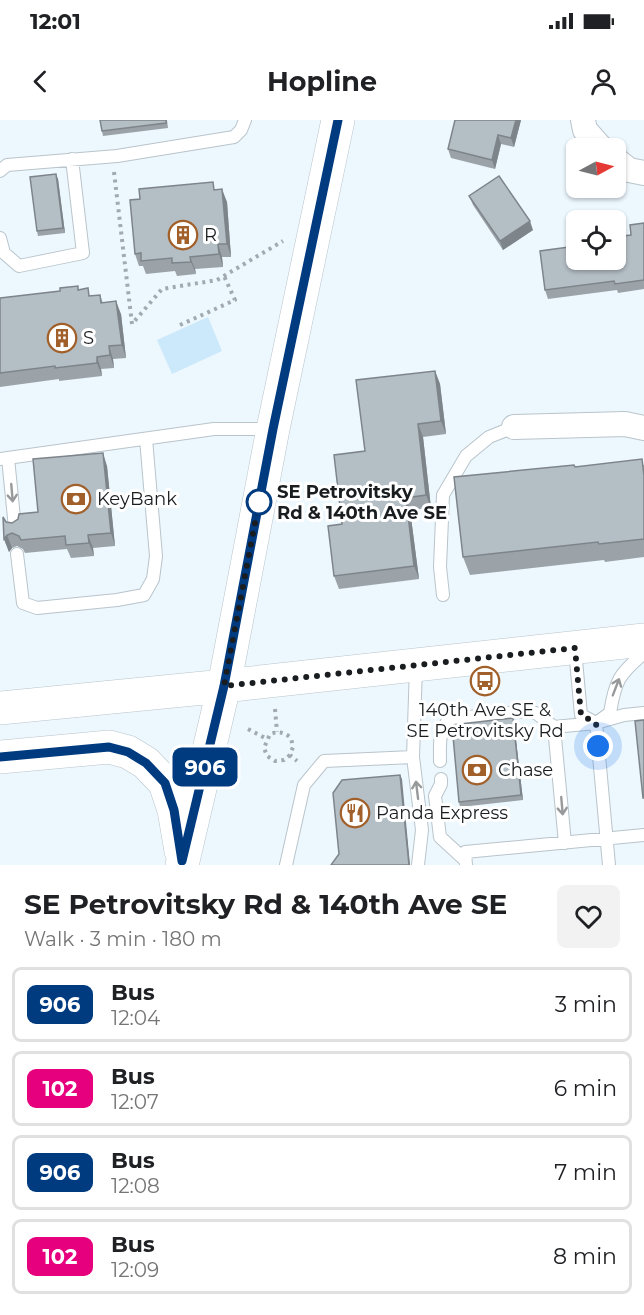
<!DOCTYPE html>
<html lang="en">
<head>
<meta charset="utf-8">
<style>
  :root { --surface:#fff; --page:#f2f2f2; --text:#202124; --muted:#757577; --line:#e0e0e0 }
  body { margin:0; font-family:Montserrat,sans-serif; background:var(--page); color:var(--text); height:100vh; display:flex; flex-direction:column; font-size:22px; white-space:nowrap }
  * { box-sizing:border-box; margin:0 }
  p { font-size:20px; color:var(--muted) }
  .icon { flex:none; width:33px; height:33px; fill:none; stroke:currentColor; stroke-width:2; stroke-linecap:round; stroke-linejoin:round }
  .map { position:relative; height:745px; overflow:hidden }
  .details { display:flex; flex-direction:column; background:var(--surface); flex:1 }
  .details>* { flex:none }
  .badge { padding:0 12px; border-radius:9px; font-size:21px; line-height:39px }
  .needle { width:39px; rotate:83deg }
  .buttons { position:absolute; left:566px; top:18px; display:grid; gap:12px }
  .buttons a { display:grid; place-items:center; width:60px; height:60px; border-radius:9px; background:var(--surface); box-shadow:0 2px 4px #0004; font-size:30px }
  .you { position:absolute; width:30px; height:30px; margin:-15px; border:4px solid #fff; border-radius:50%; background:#1a73e8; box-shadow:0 0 0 9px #1a73e833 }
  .map>.badge { position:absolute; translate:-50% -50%; box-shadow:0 0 0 3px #fff }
  .round { display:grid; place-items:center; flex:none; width:63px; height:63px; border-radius:9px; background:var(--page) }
  .summary { display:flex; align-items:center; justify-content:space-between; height:102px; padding:0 24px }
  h1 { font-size:28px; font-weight:700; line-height:45px }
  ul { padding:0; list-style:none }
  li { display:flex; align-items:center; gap:18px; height:75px; margin:0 12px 9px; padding:0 12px; border:3px solid var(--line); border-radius:9px }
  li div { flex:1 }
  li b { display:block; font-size:22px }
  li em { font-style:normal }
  li .badge { min-width:66px; font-weight:700; text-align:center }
  .status { display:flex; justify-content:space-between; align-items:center; height:42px; padding:0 30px; background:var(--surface); direction:ltr }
  .status svg { height:16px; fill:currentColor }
  header { display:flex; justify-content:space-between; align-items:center; height:78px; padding:0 24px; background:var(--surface); font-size:27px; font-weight:700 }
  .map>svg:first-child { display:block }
  .green { fill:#cce8fb }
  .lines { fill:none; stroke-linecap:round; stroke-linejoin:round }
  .service-casing { stroke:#b9c4cb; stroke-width:14 }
  .minor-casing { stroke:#b9c4cb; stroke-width:26 }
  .secondary-casing { stroke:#b9c4cb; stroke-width:34 }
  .path { stroke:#a2aab0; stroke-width:4; stroke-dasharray:3 4.5; stroke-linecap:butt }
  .service { stroke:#fff; stroke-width:12 }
  .minor { stroke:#fff; stroke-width:24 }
  .secondary { stroke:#fff; stroke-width:33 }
  .wall { fill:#9ba3a9 }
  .shaded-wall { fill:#7e858a }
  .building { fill:#b4bec5; stroke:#7e858a; stroke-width:1.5 }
  .oneway { stroke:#98999a }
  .line-casing { stroke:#fff; stroke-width:14 }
  .line { stroke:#003b80; stroke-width:9 }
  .walk { stroke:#191d1f; stroke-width:6; stroke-dasharray:0 10.8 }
  .stop-dot { fill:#fff; stroke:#003b80; stroke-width:3 }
  .labels { text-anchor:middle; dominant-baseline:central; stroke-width:6; stroke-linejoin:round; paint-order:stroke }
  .poi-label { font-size:18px; fill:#191d1f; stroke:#fff; text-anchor:start }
  .stop-label { font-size:18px; font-weight:bold; fill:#191d1f; stroke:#fff; text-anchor:start }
</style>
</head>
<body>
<div class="status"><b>12:01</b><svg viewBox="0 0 49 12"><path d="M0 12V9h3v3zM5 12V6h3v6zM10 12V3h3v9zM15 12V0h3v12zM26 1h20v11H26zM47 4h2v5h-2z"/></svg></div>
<header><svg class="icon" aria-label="back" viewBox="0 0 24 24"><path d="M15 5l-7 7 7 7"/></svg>Hopline<svg class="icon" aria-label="person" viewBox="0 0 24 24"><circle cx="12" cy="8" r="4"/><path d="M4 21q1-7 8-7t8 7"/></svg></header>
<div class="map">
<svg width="644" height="745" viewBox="0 0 644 745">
  <rect width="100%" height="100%" fill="#ecf7fe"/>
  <path class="green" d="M 208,197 L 222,231 L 172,254 L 157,220 Z"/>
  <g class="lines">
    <g class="service-casing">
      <path id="service" d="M 0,51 L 7,45 L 117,36 L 234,17 L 241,10 L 245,0
        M 0,118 L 4,133 L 19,146 L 83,133 L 72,39
        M 8,338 L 15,408
        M 0,339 L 214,309 L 272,309
        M 17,434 L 23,483 L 37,488 L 117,480 L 144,475 L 153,459 L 156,436 L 146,319
        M 443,475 L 440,447 L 443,375 L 466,336 L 489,317 L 514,307
        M 575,529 L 581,595 L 596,603
        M 416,546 L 413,637 L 422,710 L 418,745
        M 599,601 L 610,593 C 615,561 619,554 644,533
        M 596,603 L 609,745
        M 554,607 L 565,723
        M 440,641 C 440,626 438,610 450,599 L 527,591 L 536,593 L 554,607 L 596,603 L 624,595 L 644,593
        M 441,659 L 441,664 L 435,676 L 440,717 L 465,740
        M 286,745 L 304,665 L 324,641 L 413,637
        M 466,745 L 465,732 L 644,715"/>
    </g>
    <g class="minor-casing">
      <path id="minor" d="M 583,0 L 585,10 L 601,28
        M 615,39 L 629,50 L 644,53
        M 514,307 L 625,304 L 644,308"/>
    </g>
    <g class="secondary-casing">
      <path id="secondary" d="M 0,588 L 224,566 L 644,520
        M 0,637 L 109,627 L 128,632 L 146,643 L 165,663 L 174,690 L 181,731
        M 182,745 L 224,566 L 273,309 L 338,0"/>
    </g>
    <path class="path" d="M 114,52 L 132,204 L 162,169 L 217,160 L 283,121
      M 180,205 L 235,180 L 224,156
      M 275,589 L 277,612
      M 248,609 L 267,619
      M 290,635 L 284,640 L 275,641 L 267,636 L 264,628 L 270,614 C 279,611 284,612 291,618 L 293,627 L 290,635 L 297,641"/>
    <use href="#service" class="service"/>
    <use href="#minor" class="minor"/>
    <use href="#secondary" class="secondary"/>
  </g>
  <path class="wall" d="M 100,0 L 167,0 L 168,8 L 103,16 L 102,11 Z
    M 521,0 L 514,27 L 501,24 L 495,49 L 451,38 L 448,29 Z
    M 58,59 L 65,113 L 38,116 L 37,111 Z
    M 215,70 L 227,82 L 231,137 L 222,137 L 223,147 L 195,149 L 196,154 L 177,156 L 175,151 L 146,154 L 143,146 L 139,146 L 135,134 Z
    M 469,76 L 533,110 L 503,130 L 473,85 Z
    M 644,103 L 644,169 L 618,173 L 617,170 L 548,179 L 545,170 L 576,140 L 631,115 Z
    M 79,170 L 91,176 L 100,175 L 103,183 L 121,194 L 126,238 L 113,239 L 114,248 L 101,249 L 102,256 L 59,261 L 59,259 L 0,267 L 0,178 Z
    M 435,251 L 440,264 L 446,314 L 423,317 L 431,388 L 410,390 L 419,459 L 339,469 L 334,456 L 342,404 L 365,331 Z
    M 644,345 L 644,437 L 605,442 L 604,440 L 470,455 L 463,437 L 575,347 Z
    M 107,346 L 115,426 L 93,428 L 94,436 L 71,438 L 67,429 L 25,433 L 23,429 L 17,426 L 12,428 L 9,432 L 4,419 L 12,403 L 38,392 Z
    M 513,598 L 514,603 L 523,680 L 460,687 L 459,682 Z"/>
  <path class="shaded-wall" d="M 516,0 L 521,0 L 514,27 L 511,18 Z
    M 498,15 L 501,24 L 495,49 L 492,40 Z
    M 56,54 L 58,59 L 65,113 L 63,108 Z
    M 222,69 L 227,82 L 231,137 L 227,124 Z
    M 530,101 L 533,110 L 503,130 L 500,121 Z
    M 218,124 L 222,137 L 223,147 L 219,134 Z
    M 190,137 L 195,149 L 196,154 L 191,142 Z
    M 116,181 L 121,194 L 126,238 L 122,225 Z
    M 109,226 L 113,239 L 114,248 L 110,235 Z
    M 97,237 L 101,249 L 102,256 L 97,243 Z
    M 435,251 L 440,264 L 446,314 L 441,301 Z
    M 418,304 L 423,317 L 431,388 L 426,375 Z
    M 103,333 L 107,346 L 115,426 L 111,413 Z
    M 406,378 L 410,390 L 419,459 L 414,446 Z
    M 7,415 L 12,428 L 9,432 L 4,419 Z
    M 88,415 L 93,428 L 94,436 L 89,423 Z
    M 513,598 L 514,603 L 523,680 L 521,675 Z
    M 400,655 L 402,659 L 410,745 L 409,745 Z"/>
  <path class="building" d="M 100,0 L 166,0 L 166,3 L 102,11 Z
    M 455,0 L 516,0 L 511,18 L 498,15 L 492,40 L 448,29 Z
    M 56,54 L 63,108 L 37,111 L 30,57 Z
    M 499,56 L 530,101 L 500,121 L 469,76 Z
    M 213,62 L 214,70 L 222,69 L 227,124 L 218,124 L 219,134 L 190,137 L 191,142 L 172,143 L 172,138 L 141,141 L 141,133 L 135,134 L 130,80 L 140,79 L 139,69 Z
    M 644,103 L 644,160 L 615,164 L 614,161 L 545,170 L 540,131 L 576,126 L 576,140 L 615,140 L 615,117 L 631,115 L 630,105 Z
    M 78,166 L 78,170 L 88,168 L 89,176 L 100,175 L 101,183 L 116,181 L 122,225 L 109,226 L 110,235 L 97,237 L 97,243 L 55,248 L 55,246 L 0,253 L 0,178 L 60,171 L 60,168 Z
    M 435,251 L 441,301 L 418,304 L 426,375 L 406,378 L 414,446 L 334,456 L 328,406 L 342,404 L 334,335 L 365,331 L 356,260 Z
    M 103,333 L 111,413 L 88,415 L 89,423 L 66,425 L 65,416 L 21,420 L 19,416 L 12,413 L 7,415 L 4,419 L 3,397 L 6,402 L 12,403 L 18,399 L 19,394 L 38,392 L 33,339 Z
    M 642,339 L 644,356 L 644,419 L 599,424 L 598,422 L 463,437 L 454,357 L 574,345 L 575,347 Z
    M 513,598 L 521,675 L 459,682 L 452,605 Z
    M 644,600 L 644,678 L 643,678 L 635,601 Z
    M 400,655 L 409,745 L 331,745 L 339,734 L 333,673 L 342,660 Z"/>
  <defs><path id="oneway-shaft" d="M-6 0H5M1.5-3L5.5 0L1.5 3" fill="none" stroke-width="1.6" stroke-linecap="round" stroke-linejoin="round" transform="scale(1.5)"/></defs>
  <g class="oneway">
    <use href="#oneway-shaft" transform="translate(12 373) rotate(85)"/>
    <use href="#oneway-shaft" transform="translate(616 567) rotate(-69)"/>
    <use href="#oneway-shaft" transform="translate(417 670) rotate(-97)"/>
    <use href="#oneway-shaft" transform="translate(562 686) rotate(85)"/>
  </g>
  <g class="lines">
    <g class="line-casing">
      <path id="line" d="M 0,637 L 109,627 L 128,632 L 146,643 L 165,663 L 174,690 L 182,741 L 224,566 L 273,309 L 338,0"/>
    </g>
    <use href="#line" class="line"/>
    <path class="walk" d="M 259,382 L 224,566 L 575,528 L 581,595 L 596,603 L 598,626"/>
  </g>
  <defs>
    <g id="building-ring" transform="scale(1.5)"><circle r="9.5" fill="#fff" stroke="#a1602a" stroke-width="1.5"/><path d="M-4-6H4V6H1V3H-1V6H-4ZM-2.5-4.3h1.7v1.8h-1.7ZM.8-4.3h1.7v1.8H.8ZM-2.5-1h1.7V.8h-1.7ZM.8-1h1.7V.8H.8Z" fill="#a1602a"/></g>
    <g id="bank-ring" transform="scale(1.5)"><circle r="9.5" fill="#fff" stroke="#a1602a" stroke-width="1.5"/><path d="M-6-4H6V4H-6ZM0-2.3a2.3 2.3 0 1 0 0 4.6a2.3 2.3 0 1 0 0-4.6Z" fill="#a1602a"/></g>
    <g id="bus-ring" transform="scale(1.5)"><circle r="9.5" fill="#fff" stroke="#a1602a" stroke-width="1.5"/><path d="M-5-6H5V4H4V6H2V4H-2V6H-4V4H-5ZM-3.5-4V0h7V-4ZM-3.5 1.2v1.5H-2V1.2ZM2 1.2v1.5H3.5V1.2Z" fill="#a1602a"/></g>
    <g id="restaurant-ring" transform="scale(1.5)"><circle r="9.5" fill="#fff" stroke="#a1602a" stroke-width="1.5"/><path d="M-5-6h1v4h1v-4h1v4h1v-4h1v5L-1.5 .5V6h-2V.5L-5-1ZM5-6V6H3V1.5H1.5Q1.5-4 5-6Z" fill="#a1602a"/></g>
  </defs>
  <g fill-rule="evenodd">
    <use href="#building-ring" x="183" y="115"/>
    <use href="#building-ring" x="62" y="218"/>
    <use href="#bank-ring" x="76" y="379"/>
    <use href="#bus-ring" x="485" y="561"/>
    <use href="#bank-ring" x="477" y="650"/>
    <use href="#restaurant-ring" x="355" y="693"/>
  </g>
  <circle class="stop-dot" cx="259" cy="382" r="12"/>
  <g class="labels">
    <g class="poi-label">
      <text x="204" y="115">R</text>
      <text x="83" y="218">S</text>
      <text x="97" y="379">KeyBank</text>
      <text x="485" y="590" text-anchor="middle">140th Ave SE &amp;<tspan x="485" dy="21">SE Petrovitsky Rd</tspan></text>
      <text x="498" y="650">Chase</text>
      <text x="376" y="693">Panda Express</text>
    </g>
    <g class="stop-label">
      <text x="277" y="372">SE Petrovitsky<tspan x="277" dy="21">Rd &amp; 140th Ave SE</tspan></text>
    </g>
  </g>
</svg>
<div class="buttons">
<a><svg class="needle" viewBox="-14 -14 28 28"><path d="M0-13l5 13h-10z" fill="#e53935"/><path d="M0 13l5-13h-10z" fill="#757577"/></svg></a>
<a><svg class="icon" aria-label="locate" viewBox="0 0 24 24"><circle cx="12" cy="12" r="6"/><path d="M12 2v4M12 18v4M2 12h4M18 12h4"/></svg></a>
</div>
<div class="you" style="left:598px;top:626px"></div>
<b class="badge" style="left:205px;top:647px;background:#003b80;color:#fff">906</b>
</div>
<section class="details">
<div class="summary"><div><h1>SE Petrovitsky Rd &amp; 140th Ave SE</h1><p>Walk · 3 min · 180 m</p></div><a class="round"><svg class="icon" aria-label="heart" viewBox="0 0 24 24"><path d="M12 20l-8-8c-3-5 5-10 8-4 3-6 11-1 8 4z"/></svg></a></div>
<ul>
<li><span class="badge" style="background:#003b80;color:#fff">906</span><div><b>Bus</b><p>12:04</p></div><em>3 min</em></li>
<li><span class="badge" style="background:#e6007e;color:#fff">102</span><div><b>Bus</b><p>12:07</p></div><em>6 min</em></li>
<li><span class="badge" style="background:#003b80;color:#fff">906</span><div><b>Bus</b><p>12:08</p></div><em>7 min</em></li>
<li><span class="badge" style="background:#e6007e;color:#fff">102</span><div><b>Bus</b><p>12:09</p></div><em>8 min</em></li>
</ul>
</section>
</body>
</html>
